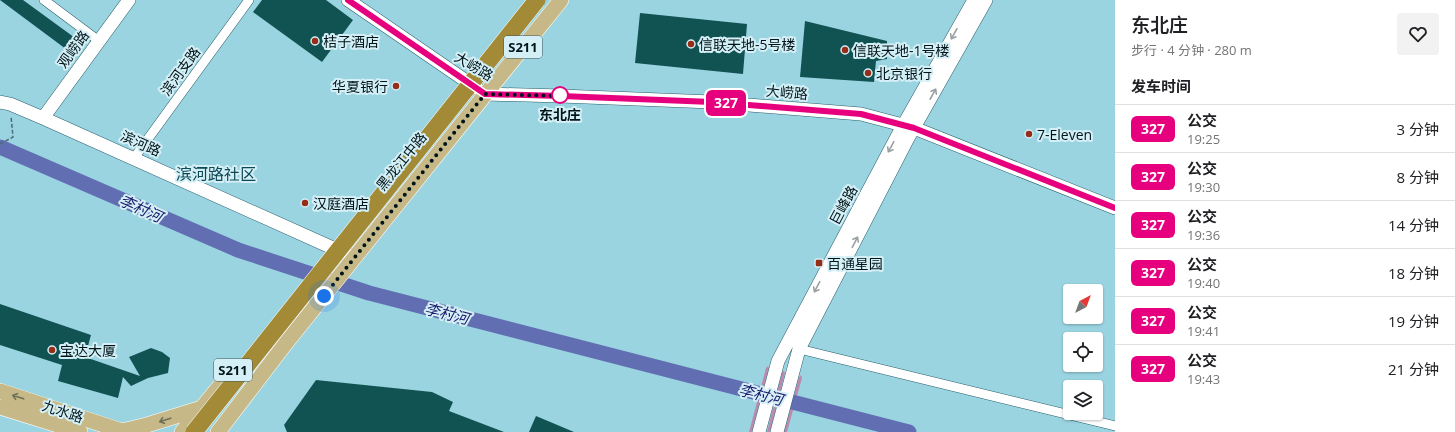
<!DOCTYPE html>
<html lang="zh">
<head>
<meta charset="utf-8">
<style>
  :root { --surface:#fff; --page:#f2f2f2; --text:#202124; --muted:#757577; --line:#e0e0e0 }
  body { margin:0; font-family:"Open Sans","Noto Sans SC",sans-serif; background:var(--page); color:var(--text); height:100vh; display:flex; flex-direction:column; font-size:15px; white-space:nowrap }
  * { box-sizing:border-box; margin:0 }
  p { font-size:13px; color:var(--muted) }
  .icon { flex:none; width:22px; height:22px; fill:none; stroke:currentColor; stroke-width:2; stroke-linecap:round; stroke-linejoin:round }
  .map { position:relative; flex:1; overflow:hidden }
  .drawer { display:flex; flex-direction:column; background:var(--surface); width:340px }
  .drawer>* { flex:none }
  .badge { padding:0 8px; border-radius:6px; font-size:14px; line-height:26px }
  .needle { width:26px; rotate:41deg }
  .tools { position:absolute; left:1063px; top:284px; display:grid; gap:8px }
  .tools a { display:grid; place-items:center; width:40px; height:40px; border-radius:4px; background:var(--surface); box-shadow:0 1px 3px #0004; font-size:20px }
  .you { position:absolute; width:20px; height:20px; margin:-10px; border:3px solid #fff; border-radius:50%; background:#1a73e8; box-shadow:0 0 0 6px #1a73e833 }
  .map>.badge { position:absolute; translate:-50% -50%; box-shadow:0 0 0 2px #fff }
  h2 { padding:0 16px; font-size:15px; line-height:36px }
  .round { display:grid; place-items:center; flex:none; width:42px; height:42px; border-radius:4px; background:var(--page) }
  .summary { display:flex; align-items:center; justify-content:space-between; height:68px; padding:0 16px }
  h1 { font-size:19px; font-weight:600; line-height:30px }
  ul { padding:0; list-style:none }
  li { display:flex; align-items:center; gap:12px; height:48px; padding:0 16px; border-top:1px solid var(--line) }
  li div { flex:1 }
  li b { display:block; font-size:15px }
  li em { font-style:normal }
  li .badge { min-width:44px; font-weight:700; text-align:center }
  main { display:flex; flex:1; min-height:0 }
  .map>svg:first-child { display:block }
  .green { fill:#b98bb0 }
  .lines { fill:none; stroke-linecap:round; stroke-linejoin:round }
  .river { stroke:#616fb2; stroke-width:15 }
  .building { fill:#115353 }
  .street-casing { stroke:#285f6b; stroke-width:10 }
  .secondary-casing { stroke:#285f6b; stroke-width:14 }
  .primary-casing { stroke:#fff; stroke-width:16 }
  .path { stroke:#496e77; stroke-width:1.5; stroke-dasharray:4 2; stroke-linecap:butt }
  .street { stroke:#fff; stroke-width:9 }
  .secondary { stroke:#fff; stroke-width:13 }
  .primary { stroke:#c7b987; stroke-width:15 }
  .highway-bridge-casing { stroke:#fff; stroke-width:18; stroke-linecap:butt }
  .highway-bridge { stroke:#a28a37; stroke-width:17 }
  .oneway { stroke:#99a1a3 }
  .oneway2 { stroke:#6d6f56 }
  .line-casing { stroke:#fff; stroke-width:9 }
  .line { stroke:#e6007e; stroke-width:6 }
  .walk { stroke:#001419; stroke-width:4; stroke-dasharray:0 7.2 }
  .poi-dot { fill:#962e17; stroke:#d4eff6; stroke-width:1.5 }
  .stop-dot { fill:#fff; stroke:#e6007e; stroke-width:2 }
  .labels { text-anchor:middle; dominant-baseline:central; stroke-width:4; stroke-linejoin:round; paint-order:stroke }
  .shield { fill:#d4eff6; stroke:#40565b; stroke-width:1 }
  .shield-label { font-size:13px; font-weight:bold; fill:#001419 }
  .poi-label { font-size:14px; fill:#001419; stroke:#d4eff6; text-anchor:start }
  .street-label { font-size:14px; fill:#001419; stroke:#d4eff6 }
  .stop-label { font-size:14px; font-weight:bold; fill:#001419; stroke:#d4eff6 }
  .water-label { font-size:15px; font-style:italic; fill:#19196a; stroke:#d4eff6 }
  .quarter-label { font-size:16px; fill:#0d4955; stroke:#d4eff6 }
</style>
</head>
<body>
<main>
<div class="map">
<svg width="1115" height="432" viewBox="0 0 1115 432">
  <rect width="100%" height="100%" fill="#9bd4e1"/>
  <path class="green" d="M 768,366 L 769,368 L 752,432 L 749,432 L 766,368 Z
    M 784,371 L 785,373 L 770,432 L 767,432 L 782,372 Z
    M 801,375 L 802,378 L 787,432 L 784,432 L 799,377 Z"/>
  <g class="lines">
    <path class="river" d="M 0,147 L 238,250 L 369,293 L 909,432"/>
  </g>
  <path class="building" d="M 0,0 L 23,0 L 82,43 L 74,55 Z
    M 262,0 L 326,0 L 353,20 L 322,62 L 253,12 Z
    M 640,13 L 747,24 L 743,74 L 635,63 Z
    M 805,21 L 887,41 L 887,59 L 876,61 L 874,82 L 800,77 Z
    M 0,304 L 91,335 L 85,357 L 140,376 L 129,357 L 151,348 L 162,352 L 170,358 L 168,373 L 148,378 L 131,386 L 123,377 L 118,398 L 58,381 L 62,365 L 0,345 Z
    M 316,380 L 432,392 L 453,402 L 449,411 L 504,432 L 287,432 L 284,425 Z
    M 536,416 L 574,432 L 529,432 Z"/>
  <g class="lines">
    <g class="street-casing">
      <path id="street" d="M 44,0 L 99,41
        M 134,158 L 249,0
        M 799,349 L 1115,426"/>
    </g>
    <g class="secondary-casing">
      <path id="secondary" d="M 348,0 L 485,94 L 561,96 L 712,102 L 861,114 L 914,128 L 1115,208
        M 0,102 L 10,104 L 43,118 L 355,258
        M 43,118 L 129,0
        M 759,432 L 778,361 L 899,133 L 974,0
        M 777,432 L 799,349 L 908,138 L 986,0"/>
    </g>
    <g class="primary-casing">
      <path id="primary" d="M 0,391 L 125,432
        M 0,407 L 80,432
        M 122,431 L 147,425 L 202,408
        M 182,432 L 228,376
        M 218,432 L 286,343 L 561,0"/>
    </g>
    <path class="path" d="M 0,144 L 13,137 L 11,116"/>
    <use href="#street" class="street"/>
    <use href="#secondary" class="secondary"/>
    <use href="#primary" class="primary"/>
    <g class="highway-bridge-casing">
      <path id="highway-bridge" d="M 194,432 L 537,0"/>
    </g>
    <use href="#highway-bridge" class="highway-bridge"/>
  </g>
  <defs><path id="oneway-shaft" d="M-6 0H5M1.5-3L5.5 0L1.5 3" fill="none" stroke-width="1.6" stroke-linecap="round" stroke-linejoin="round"/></defs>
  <g class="oneway">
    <use href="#oneway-shaft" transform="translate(954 34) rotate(119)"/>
    <use href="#oneway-shaft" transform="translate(933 94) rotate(-61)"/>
    <use href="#oneway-shaft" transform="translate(891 147) rotate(118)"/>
    <use href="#oneway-shaft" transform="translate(855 242) rotate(-63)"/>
    <use href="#oneway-shaft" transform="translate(817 287) rotate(118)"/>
  </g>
  <g class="oneway2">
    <use href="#oneway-shaft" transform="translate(18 397) rotate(-162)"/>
    <use href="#oneway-shaft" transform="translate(165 420) rotate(162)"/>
  </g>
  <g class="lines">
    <g class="line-casing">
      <path id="line" d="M 348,0 L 485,94 L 561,96 L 712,102 L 861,114 L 914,128 L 1115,208"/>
    </g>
    <use href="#line" class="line"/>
    <path class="walk" d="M 324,296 L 485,94 L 561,96 L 560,95"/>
  </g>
  <g class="poi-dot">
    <circle cx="315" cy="41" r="4"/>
    <circle cx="691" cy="44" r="4"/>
    <circle cx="845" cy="50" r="4"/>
    <circle cx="868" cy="73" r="4"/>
    <circle cx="396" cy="86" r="4"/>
    <circle cx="1029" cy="134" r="4"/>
    <circle cx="305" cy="203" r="4"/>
    <rect x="815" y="259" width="8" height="8" rx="2"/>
    <circle cx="52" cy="350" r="4"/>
  </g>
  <circle class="stop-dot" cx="560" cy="95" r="8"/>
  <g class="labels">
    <g class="shield">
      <rect x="504" y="36" width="38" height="22" rx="3"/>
      <rect x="214" y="359" width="38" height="22" rx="3"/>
    </g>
    <g class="shield-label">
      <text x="523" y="47">S211</text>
      <text x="233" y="370">S211</text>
    </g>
    <g class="poi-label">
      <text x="323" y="41">桔子酒店</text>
      <text x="699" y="44">信联天地-5号楼</text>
      <text x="853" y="50">信联天地-1号楼</text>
      <text x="876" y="73">北京银行</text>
      <text x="388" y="86" text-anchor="end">华夏银行</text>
      <text x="1037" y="134">7-Eleven</text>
      <text x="313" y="203">汉庭酒店</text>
      <text x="827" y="263">百通星园</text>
      <text x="60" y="350">宝达大厦</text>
    </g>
    <g class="street-label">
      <text transform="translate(73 49) rotate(-54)">观崂路</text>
      <text transform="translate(474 66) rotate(31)">大崂路</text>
      <text transform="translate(180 71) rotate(-54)">滨河支路</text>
      <text transform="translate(787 92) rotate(5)">大崂路</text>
      <text transform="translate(141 143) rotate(24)">滨河路</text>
      <text transform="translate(401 161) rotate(-51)">黑龙江中路</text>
      <text transform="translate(843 205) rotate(-62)">巨峰路</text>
      <text transform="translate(63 411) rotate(18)">九水路</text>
    </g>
    <g class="stop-label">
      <text x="560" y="114">东北庄</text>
    </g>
    <g class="water-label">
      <text transform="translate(141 208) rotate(24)">李村河</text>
      <text transform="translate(447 313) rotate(14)">李村河</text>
      <text transform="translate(761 394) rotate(14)">李村河</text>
    </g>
    <g class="quarter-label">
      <text x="216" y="174">滨河路社区</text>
    </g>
  </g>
</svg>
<div class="tools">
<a><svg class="needle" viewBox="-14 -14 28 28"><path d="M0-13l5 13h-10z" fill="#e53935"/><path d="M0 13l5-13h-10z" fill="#757577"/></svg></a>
<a><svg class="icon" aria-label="locate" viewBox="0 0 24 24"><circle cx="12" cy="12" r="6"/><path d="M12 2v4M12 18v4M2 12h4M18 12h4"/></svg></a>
<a><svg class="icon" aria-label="layers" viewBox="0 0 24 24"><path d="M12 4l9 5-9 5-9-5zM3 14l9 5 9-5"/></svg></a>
</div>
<div class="you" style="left:324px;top:296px"></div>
<b class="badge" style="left:726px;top:103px;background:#e6007e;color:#fff">327</b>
</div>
<section class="drawer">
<div class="summary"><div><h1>东北庄</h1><p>步行 · 4 分钟 · 280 m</p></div><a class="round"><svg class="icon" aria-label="heart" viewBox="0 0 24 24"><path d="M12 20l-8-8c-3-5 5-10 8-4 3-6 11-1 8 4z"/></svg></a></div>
<h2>发车时间</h2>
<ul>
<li><span class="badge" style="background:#e6007e;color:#fff">327</span><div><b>公交</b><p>19:25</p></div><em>3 分钟</em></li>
<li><span class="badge" style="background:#e6007e;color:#fff">327</span><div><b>公交</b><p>19:30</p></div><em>8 分钟</em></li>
<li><span class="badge" style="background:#e6007e;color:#fff">327</span><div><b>公交</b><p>19:36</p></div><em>14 分钟</em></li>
<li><span class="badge" style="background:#e6007e;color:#fff">327</span><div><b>公交</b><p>19:40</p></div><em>18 分钟</em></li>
<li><span class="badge" style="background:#e6007e;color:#fff">327</span><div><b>公交</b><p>19:41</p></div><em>19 分钟</em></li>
<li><span class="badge" style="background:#e6007e;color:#fff">327</span><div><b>公交</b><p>19:43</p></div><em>21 分钟</em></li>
</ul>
</section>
</main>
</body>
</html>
